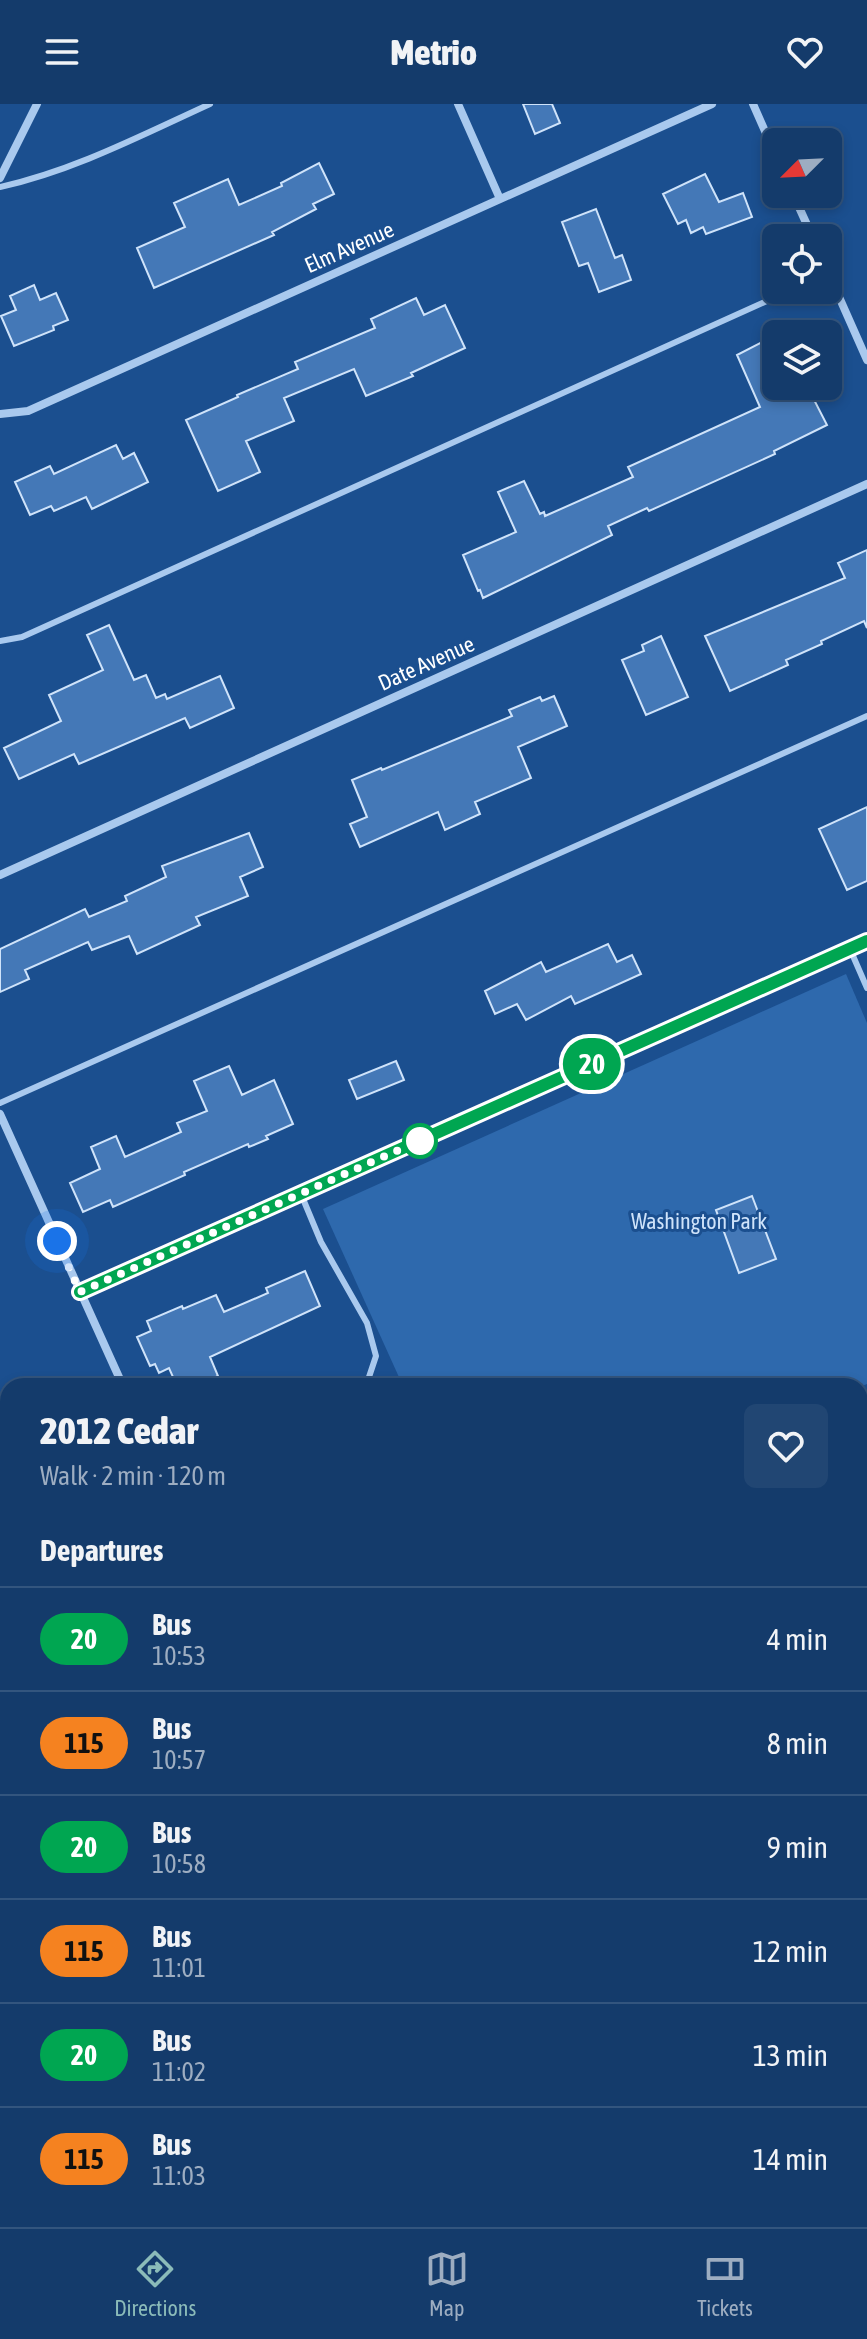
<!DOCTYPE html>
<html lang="en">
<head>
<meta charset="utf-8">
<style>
  :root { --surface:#143b6b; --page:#214673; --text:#f1f3f6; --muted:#9dadc1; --line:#33557e; --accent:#8bbbb9 }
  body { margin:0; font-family:"Asap Condensed",sans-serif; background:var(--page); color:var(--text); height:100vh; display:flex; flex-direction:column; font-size:30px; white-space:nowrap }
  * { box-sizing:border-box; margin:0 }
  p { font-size:26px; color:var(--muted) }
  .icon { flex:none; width:44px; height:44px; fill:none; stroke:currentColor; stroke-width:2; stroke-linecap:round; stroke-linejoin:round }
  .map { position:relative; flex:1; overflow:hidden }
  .details { position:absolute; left:0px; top:1274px; width:868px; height:850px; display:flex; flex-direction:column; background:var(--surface); border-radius:24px 24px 0 0; box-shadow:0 4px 12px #0003,0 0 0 2px var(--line) }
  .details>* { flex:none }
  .badge { padding:0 16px; border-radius:26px; font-size:28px; line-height:52px }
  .needle { width:52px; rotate:246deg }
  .controls { position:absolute; left:762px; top:24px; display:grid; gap:16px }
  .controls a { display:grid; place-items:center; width:80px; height:80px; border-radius:12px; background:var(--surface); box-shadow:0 4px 12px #0003,0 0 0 2px var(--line); font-size:40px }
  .you { position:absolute; width:40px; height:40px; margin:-20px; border:6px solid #fff; border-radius:50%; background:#1a73e8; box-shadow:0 0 0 12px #1a73e833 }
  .map>.badge { position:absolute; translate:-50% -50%; box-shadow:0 0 0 4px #fff }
  h2 { padding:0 40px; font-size:30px; line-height:72px }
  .round { display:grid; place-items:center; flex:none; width:84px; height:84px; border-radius:12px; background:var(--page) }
  .summary { display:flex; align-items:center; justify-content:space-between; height:136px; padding:0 40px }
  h1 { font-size:38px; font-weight:800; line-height:60px }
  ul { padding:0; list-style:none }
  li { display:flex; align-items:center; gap:24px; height:104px; padding:0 40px; border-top:2px solid var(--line) }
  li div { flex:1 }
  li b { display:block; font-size:30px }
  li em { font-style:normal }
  li .badge { min-width:88px; font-weight:700; text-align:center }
  header { display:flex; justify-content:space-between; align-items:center; height:104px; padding:0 40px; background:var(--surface); font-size:36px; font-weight:800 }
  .tabs { display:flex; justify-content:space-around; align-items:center; height:112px; border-top:2px solid var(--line); background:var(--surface); font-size:22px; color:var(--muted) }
  .tabs a { display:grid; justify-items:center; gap:4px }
  .tabs .selected { color:var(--accent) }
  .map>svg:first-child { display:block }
  .green { fill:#2e69ad }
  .building { fill:#4478b7; stroke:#cfe3fa; stroke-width:2 }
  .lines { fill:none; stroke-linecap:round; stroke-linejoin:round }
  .lane { stroke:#a9c9ee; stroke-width:6 }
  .street { stroke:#a9c9ee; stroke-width:8 }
  .secondary { stroke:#d6e6fa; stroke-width:16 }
  .primary { stroke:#f0f6ff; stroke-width:20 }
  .line-casing { stroke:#fff; stroke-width:18 }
  .line { stroke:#00a651; stroke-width:12 }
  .walk { stroke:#fff; stroke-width:8; stroke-dasharray:0 14.4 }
  .stop-dot { fill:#fff; stroke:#00a651; stroke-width:4 }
  .labels { text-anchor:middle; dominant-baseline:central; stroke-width:6; stroke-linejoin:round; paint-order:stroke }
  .street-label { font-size:22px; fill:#fff; stroke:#1b4f8f }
  .park-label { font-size:22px; fill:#cfe3fa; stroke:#1b4f8f }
</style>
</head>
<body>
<header><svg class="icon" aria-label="menu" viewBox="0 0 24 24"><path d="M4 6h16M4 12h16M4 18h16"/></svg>Metrio<svg class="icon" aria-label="heart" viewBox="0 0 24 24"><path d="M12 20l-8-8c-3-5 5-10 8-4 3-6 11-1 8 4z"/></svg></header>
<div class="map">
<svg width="867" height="2123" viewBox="0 0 867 2123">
  <rect width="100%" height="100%" fill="#1b4f8f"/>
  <path class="green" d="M 846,870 L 867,919 L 867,1280 L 860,1283 L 403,1282 L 323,1105 Z"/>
  <path class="building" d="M 523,0 L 552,0 L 560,19 L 535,30 Z
    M 319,59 L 334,90 L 313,100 L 316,105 L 272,128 L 274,131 L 154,184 L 137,144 L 185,123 L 174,99 L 228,75 L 239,101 L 282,82 L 281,79 Z
    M 705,70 L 719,98 L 743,89 L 752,113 L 706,130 L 703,123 L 691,129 L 686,116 L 678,120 L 663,90 Z
    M 596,105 L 615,154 L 622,151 L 631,176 L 599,188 L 588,159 L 579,162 L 562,118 Z
    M 34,181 L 40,196 L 56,189 L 68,216 L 53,222 L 54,226 L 14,242 L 1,212 L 16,206 L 10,192 Z
    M 416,194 L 424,211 L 445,201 L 465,244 L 411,269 L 413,272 L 366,292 L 354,265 L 284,294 L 294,317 L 246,337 L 260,368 L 218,387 L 186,316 L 238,293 L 237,291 L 298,265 L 295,258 L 375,224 L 371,215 Z
    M 776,231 L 776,282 L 807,282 L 827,321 L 774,347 L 775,350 L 649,407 L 647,404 L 608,422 L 612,431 L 483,494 L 480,486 L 478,487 L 463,451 L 516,428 L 498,388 L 524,377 L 540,410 L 544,408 L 545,412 L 633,373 L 628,363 L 760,303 L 737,251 Z
    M 116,341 L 123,355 L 134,349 L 148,378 L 92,405 L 86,393 L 54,407 L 51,402 L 30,411 L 15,378 L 50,362 L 54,370 Z
    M 867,446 L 867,524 L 864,517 L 821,537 L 822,540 L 786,556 L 788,561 L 730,587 L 705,532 L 845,474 L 838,459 Z
    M 109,521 L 134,576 L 146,571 L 156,594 L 165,590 L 167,595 L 220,572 L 234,604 L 190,624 L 185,614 L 79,660 L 74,650 L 19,675 L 4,644 L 61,617 L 49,591 L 103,566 L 87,531 Z
    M 661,532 L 688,593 L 646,611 L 622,556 L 644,547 L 642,541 Z
    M 554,592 L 567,622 L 518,643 L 531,674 L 475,698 L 480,710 L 445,726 L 438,708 L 360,743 L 350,720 L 367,713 L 352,676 L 381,664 L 382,666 L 512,612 L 509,606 L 540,593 L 542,597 Z
    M 867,703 L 867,777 L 847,786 L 819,725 Z
    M 249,729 L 263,763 L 240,773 L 248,792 L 196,813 L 200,821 L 137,850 L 129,832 L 92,846 L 88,838 L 25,866 L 29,875 L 0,888 L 0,845 L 85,805 L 89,813 L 127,797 L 125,792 L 166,773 L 162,762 Z
    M 608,840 L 617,858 L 632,851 L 641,870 L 575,900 L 571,892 L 526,916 L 517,900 L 495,910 L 485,887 L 541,858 L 546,868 Z
    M 396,957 L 404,976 L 357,995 L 349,976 Z
    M 229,962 L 242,991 L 274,976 L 293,1020 L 266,1032 L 268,1035 L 249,1043 L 248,1040 L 184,1068 L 185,1071 L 113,1103 L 110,1096 L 83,1108 L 70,1079 L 100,1065 L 91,1043 L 116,1032 L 125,1053 L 181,1028 L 177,1019 L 207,1007 L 194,977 Z
    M 752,1092 L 776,1155 L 739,1169 L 716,1106 Z
    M 305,1167 L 320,1202 L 210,1253 L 218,1272 L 195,1282 L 177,1282 L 169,1264 L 159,1269 L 155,1260 L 150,1262 L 137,1233 L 151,1227 L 147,1217 L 182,1202 L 183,1205 L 216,1191 L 224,1208 L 268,1189 L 266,1184 Z"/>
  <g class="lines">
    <path class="lane" d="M 0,83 C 73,67 142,31 210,0
      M 0,537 L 22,533 L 791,186
      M 850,845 L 867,884
      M 0,999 L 867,612
      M 301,1090 L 321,1138 L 367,1219 L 376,1252 L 366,1282
      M 0,1325 L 8,1321
      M 0,1400 L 8,1397
      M 860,1523 L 867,1520
      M 0,1744 L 8,1762"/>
    <path class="street" d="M 458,0 L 500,95
      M 753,0 L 776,52
      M 0,74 L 37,0
      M 793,90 L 813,134
      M 828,168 L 867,256
      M 0,310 L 28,307 L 712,0
      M 0,771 L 867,380
      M 0,1010 L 123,1282
      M 80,1188 L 867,837
      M 860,1296 L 867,1293
      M 0,1680 L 8,1677
      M 860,1752 L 867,1749"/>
    <path class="secondary" d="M 860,1956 L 867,1952
      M 504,2123 L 519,2116"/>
    <path class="primary" d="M 0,2070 L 8,2088
      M 20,2116 L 24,2123"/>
  </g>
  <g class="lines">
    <g class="line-casing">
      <path id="line" d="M 80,1188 L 867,837"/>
    </g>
    <use href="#line" class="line"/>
    <path class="walk" d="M 57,1137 L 80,1188 L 430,1032 L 420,1037"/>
  </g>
  <circle class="stop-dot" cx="420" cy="1037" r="16"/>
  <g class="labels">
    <g class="street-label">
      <text transform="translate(349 143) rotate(-24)">Elm Avenue</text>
      <text transform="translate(426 559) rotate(-24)">Date Avenue</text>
    </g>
    <g class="park-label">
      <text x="699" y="1117">Washington Park</text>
    </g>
  </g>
</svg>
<div class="controls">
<a><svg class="needle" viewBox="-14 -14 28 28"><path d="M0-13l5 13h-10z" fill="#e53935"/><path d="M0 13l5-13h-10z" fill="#9dadc1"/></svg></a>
<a><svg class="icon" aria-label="locate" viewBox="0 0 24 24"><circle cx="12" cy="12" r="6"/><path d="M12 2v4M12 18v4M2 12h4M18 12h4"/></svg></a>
<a><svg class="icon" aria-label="layers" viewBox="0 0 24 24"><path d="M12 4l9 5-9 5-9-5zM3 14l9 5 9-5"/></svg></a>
</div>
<div class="you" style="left:57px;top:1137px"></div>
<b class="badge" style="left:592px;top:960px;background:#00a651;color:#fff">20</b>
<section class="details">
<div class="summary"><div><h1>2012 Cedar</h1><p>Walk · 2 min · 120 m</p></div><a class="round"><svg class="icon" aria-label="heart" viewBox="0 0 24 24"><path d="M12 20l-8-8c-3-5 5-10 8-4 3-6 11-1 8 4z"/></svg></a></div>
<h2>Departures</h2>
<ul>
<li><span class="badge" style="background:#00a651;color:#fff">20</span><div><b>Bus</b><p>10:53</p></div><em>4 min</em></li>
<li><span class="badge" style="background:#f58220;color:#111">115</span><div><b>Bus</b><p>10:57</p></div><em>8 min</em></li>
<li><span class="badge" style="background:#00a651;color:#fff">20</span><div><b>Bus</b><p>10:58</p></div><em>9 min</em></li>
<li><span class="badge" style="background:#f58220;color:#111">115</span><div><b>Bus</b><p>11:01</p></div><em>12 min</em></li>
<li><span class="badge" style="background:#00a651;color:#fff">20</span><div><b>Bus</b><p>11:02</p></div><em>13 min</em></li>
<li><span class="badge" style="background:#f58220;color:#111">115</span><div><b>Bus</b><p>11:03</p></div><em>14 min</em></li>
</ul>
</section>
</div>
<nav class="tabs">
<a class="selected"><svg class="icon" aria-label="directions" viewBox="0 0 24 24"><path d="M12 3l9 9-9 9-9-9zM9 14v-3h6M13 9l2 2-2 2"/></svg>Directions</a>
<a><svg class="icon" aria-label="map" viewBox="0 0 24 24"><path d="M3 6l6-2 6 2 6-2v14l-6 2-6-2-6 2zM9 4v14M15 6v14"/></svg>Map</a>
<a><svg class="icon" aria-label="tickets" viewBox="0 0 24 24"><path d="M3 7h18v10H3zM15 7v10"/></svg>Tickets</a>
</nav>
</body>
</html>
